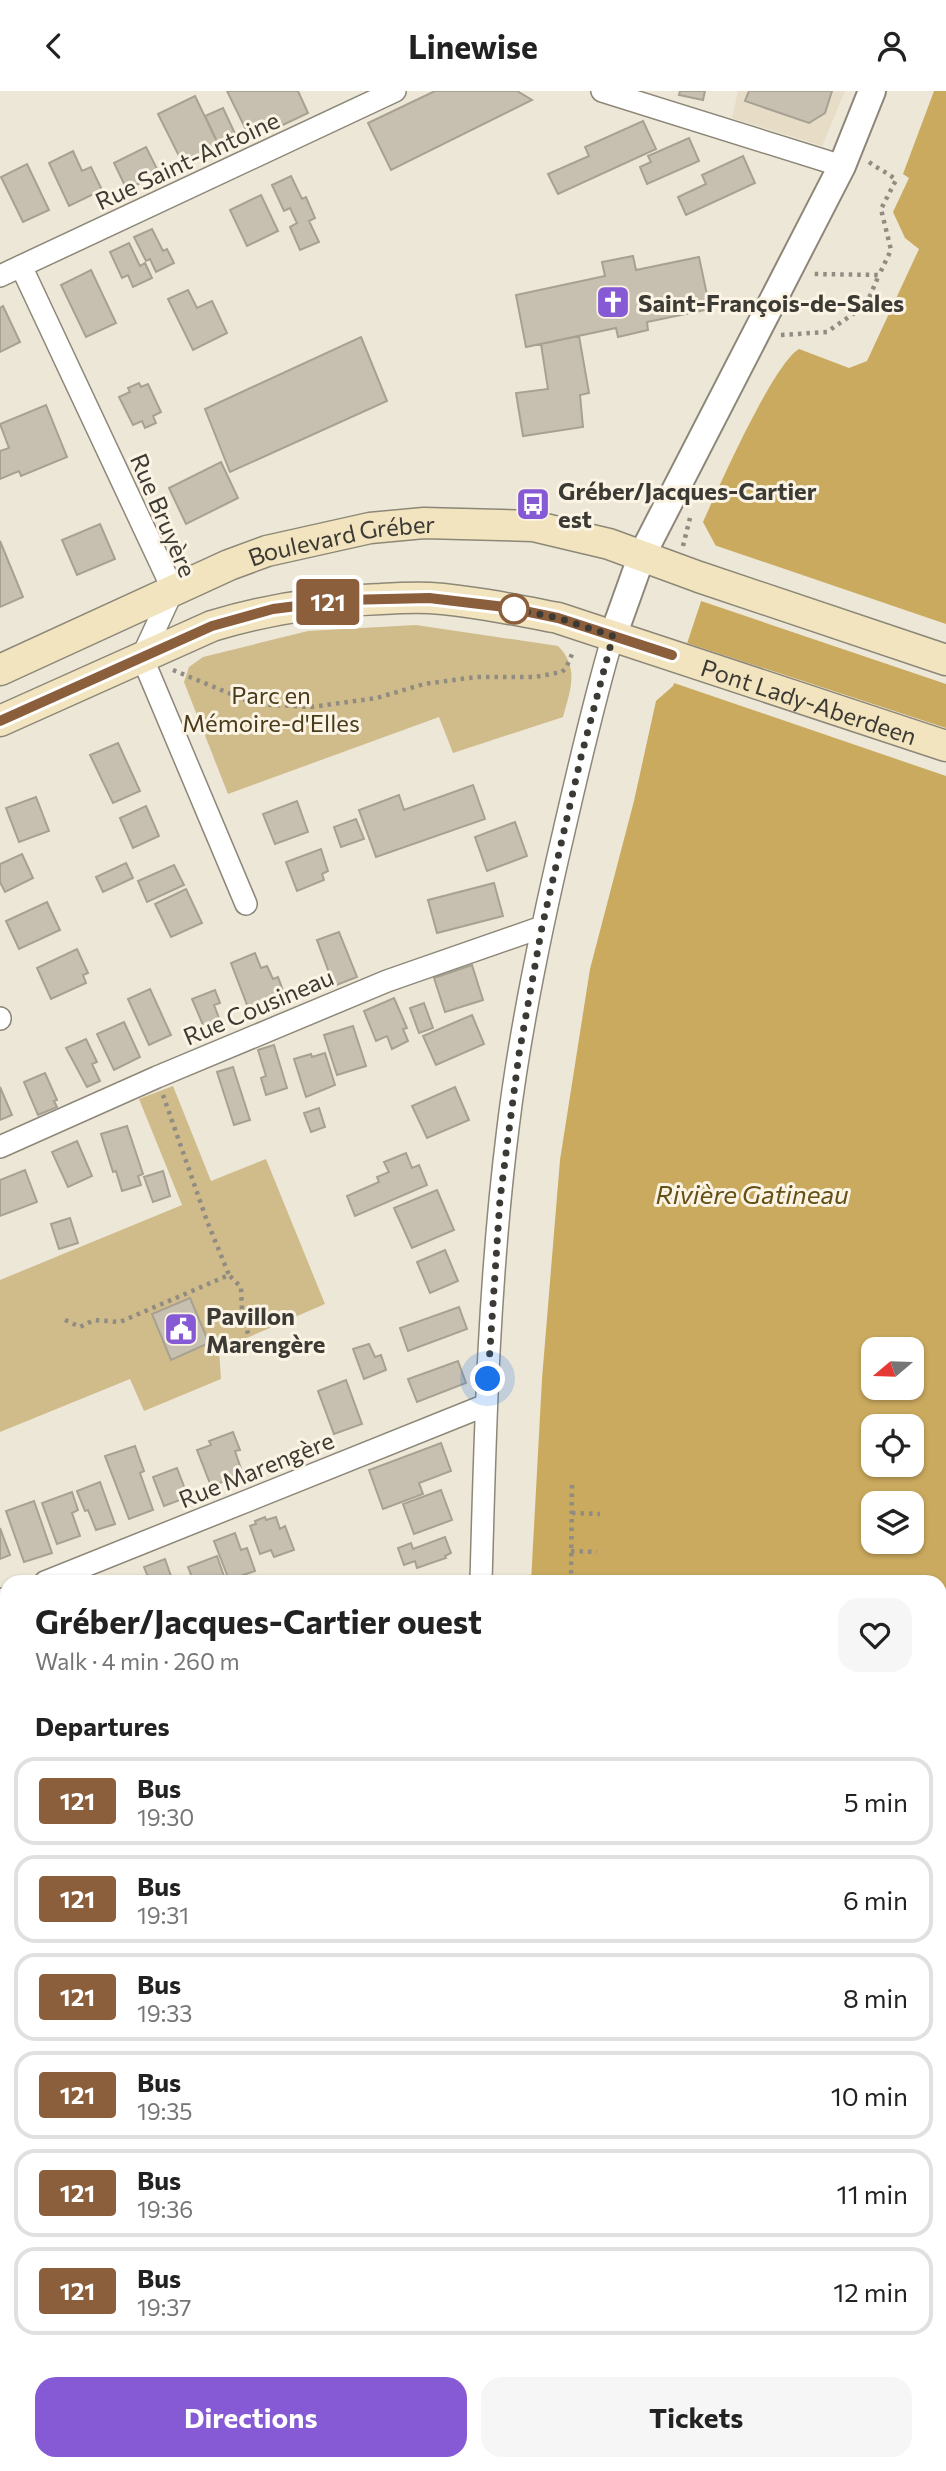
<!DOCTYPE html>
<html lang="en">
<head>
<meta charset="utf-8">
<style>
  :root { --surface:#fff; --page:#f6f6f6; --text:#222; --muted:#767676; --line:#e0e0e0; --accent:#865ad4 }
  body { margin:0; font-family:Commissioner,sans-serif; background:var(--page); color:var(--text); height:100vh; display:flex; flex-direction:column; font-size:26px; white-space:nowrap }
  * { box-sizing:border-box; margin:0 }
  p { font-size:23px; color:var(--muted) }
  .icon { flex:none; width:38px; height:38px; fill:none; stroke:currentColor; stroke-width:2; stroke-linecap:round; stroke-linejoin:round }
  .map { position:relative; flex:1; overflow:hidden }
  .details { position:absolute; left:0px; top:1484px; width:947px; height:896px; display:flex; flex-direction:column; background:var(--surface); border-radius:21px 21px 0 0; box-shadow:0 2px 5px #0004 }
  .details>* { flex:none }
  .badge { padding:0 14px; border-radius:5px; font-size:24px; line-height:46px }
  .needle { width:46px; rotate:251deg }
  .tools { position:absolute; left:861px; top:1246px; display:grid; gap:14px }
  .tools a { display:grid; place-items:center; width:63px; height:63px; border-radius:14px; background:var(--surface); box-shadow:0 2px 5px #0004; font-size:35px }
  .you { position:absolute; width:35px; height:35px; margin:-18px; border:5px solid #fff; border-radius:50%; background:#1a73e8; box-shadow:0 0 0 10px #1a73e833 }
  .map>.badge { position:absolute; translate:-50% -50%; box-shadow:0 0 0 4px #fff }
  h2 { padding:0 35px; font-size:26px; line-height:63px }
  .round { display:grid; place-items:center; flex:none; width:74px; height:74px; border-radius:21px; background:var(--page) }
  .summary { display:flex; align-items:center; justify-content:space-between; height:119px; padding:0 35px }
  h1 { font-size:33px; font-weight:700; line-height:52px }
  .primary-button { display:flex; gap:14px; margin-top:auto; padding:14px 35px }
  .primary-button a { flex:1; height:80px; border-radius:21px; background:var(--accent); color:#fff; font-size:28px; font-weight:700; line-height:80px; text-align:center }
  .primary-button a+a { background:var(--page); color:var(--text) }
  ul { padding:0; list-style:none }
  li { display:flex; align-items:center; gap:21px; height:88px; margin:0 14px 10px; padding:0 21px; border:4px solid var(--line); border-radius:21px }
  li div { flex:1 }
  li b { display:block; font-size:26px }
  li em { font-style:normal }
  li .badge { min-width:77px; font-weight:700; text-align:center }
  header { display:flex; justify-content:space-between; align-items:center; height:91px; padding:0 35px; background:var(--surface); font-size:32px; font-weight:700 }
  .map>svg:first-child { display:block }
  .built { fill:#e7ddc6 }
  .green { fill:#d0bb8b }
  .water { fill:#caaa5e; fill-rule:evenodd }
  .pier { fill:#ede7d7 }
  .building { fill:#c7c0b1; stroke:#a7a192; stroke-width:2 }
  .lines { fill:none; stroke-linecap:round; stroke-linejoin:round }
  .minor-casing { stroke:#8d8778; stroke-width:24 }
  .tertiary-casing { stroke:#8d8778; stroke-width:30 }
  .secondary-casing { stroke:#8d8778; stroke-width:33 }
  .path { stroke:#908c81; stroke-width:4.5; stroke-dasharray:3.5 5; stroke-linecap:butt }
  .minor { stroke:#fff; stroke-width:21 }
  .tertiary { stroke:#fff; stroke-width:26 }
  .secondary { stroke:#f2e4be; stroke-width:30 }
  .line-casing { stroke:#fff; stroke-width:16 }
  .line { stroke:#8b5e3c; stroke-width:10 }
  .walk { stroke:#3c3a34; stroke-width:7; stroke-dasharray:0 12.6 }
  .stop-dot { fill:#fff; stroke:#8b5e3c; stroke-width:3.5 }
  .labels { text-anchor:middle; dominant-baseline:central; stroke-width:6; stroke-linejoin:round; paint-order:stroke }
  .street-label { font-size:24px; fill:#3c3a34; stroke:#fbf4e4 }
  .poi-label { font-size:24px; font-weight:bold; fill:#3c3a34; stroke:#fbf4e4; text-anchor:start }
  .park-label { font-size:24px; fill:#493b1a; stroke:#fbf4e4 }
  .water-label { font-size:26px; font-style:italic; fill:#654f15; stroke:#fbf4e4 }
</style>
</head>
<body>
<header><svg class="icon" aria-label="back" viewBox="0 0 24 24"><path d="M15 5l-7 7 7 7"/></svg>Linewise<svg class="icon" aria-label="person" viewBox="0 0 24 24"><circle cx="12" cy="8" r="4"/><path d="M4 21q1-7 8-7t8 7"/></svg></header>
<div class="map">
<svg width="946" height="2380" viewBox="0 0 946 2380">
  <rect width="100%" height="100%" fill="#ede7d7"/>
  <path class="built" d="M 738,0 L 845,0 L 822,55 L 732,27 Z"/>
  <path class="green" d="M 416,534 L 558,555 C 580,577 570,600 563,626 L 453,662 L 439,626 L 228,703 L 184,591 L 189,576 L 203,566 L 308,540 Z
    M 173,995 L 211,1090 L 266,1068 L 325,1213 L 219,1259 L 221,1288 L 144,1320 L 130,1288 L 0,1341 L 0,1189 L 182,1114 L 139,1008 Z"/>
  <path class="water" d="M 934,0 L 946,0 L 946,2380 L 626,2380 L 624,2373 L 940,2373 L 940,1491 L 531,1491 L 542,1288 L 560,1069 L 590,878 L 634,710 L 656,610 L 673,595 L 718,459 L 703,431 C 718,398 773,273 799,258 L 849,277 L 867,270 L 919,158 L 905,147 L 893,121 L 909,87 L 903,83 ZM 873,1258 L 912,1258 L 912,1297 L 873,1297 ZM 873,1335 L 912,1335 L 912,1374 L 873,1374 ZM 873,1412 L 912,1412 L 912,1451 L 873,1451 Z"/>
  <path class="pier" d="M 711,453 L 946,533 L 946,593 L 698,509 L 715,460 Z
    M 684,551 L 946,637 L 946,685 L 671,591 Z"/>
  <path class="building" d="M 227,0 L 298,0 L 308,22 L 251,49 Z
    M 435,0 L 517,0 L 532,9 L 391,79 L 368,32 Z
    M 680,0 L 705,0 L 703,9 L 679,4 Z
    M 749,0 L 832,0 L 825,22 L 809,32 L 745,10 Z
    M 195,5 L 219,55 L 183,73 L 158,23 Z
    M 223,17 L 238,49 L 220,57 L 205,25 Z
    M 643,30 L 656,58 L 558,103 L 548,83 L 589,65 L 585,56 Z
    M 689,47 L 699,70 L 647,93 L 640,76 L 651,71 L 648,65 Z
    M 146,56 L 159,82 L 127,99 L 114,72 Z
    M 73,60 L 82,80 L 91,76 L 102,99 L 69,115 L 49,72 Z
    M 743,65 L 755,92 L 686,124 L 678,106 L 706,93 L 702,84 Z
    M 27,73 L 49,119 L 23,131 L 1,86 Z
    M 291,85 L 302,108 L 306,106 L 315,127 L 309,130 L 319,151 L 300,159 L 290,136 L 297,132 L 290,117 L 284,120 L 272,94 Z
    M 261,104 L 278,140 L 247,155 L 230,119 Z
    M 152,138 L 163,160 L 167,158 L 174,172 L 156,181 L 150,168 L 146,170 L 134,146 Z
    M 129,152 L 140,175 L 145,172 L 152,187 L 133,196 L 128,184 L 122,187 L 110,161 Z
    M 633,165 L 636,179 L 699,166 L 710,218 L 647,231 L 648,239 L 618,246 L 616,237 L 526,256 L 516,204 L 605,185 L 602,171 Z
    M 91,179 L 116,232 L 86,246 L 61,194 Z
    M 188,199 L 197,217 L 212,210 L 227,242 L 193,259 L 168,208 Z
    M 3,215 L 20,251 L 0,261 L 0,217 Z
    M 579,245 L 589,302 L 580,304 L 583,336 L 523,345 L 516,302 L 548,298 L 541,253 Z
    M 361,246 L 387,310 L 230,381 L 205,318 Z
    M 139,292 L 141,296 L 148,293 L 161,321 L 153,325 L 156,332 L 145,337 L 142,330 L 133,334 L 119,306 L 130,301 L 128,297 Z
    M 46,314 L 67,366 L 21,385 L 19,380 L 0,388 L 0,360 L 9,357 L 0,333 Z
    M 221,371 L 238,407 L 186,433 L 169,397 Z
    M 100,433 L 115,468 L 77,484 L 62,449 Z
    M 0,450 L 23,506 L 0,516 Z
    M 118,652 L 140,700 L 113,712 L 90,664 Z
    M 473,694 L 485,728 L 376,766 L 359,719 L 399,704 L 404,719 Z
    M 36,706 L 49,740 L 19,751 L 6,717 Z
    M 297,710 L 308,741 L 275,753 L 263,723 Z
    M 146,715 L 159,745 L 133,757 L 120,727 Z
    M 356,728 L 364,748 L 341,756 L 334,736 Z
    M 515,731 L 527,765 L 487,780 L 475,746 Z
    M 321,758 L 328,780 L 322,783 L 324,789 L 297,800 L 286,771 Z
    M 22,763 L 33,787 L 5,801 L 0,791 L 0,773 Z
    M 126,772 L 133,787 L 103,801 L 96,786 Z
    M 174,774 L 184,794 L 147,811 L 138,790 Z
    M 494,792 L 503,825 L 437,842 L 428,809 Z
    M 186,798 L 202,832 L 171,846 L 155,813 Z
    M 47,811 L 60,839 L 19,858 L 6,830 Z
    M 339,841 L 357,886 L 334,895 L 317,849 Z
    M 77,858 L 88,882 L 83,884 L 86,892 L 51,908 L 37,877 Z
    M 255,862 L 261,877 L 267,875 L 273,888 L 278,886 L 285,905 L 249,919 L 231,872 Z
    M 472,874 L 483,909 L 445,921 L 434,887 Z
    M 150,898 L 171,944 L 149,954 L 128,908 Z
    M 215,899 L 220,912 L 214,914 L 222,935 L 206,941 L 192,908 Z
    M 394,907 L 407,937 L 403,938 L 408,950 L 392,958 L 387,945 L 376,950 L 364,920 Z
    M 424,912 L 433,937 L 419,942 L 410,917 Z
    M 472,924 L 484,953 L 436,974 L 423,945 Z
    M 124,931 L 140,966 L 114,979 L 97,943 Z
    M 353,935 L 366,975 L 337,984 L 324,944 Z
    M 86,948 L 97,971 L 92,973 L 100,990 L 87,996 L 66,957 Z
    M 274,954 L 287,997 L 266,1004 L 261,987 L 266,985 L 258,959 Z
    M 325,962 L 335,994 L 306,1006 L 294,968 L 311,963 L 312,966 Z
    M 233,976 L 250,1029 L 234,1034 L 217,981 Z
    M 45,982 L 57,1009 L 54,1010 L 57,1016 L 38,1024 L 24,991 Z
    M 0,996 L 12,1024 L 0,1029 Z
    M 455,996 L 469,1029 L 427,1047 L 412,1015 Z
    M 319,1017 L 325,1036 L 311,1041 L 304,1022 Z
    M 127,1035 L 143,1083 L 138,1085 L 141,1094 L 122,1100 L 116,1080 L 113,1081 L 101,1043 Z
    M 77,1050 L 92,1085 L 68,1096 L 52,1061 Z
    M 406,1062 L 412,1077 L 419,1074 L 427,1094 L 355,1125 L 347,1105 L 379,1091 L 377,1086 L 389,1081 L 384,1071 Z
    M 25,1079 L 37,1111 L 0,1125 L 0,1089 Z
    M 163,1080 L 170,1105 L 153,1111 L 144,1086 Z
    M 437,1099 L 454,1139 L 412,1157 L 394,1117 Z
    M 70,1127 L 78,1152 L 59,1158 L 51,1133 Z
    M 445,1159 L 458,1190 L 430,1202 L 417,1171 Z
    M 190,1207 L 209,1252 L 171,1269 L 152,1223 Z
    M 459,1216 L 467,1238 L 408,1260 L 400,1237 Z
    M 369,1253 L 375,1266 L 381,1264 L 386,1279 L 364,1288 L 353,1258 Z
    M 458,1270 L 466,1292 L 417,1311 L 408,1288 Z
    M 346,1289 L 362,1333 L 334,1343 L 318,1300 Z
    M 233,1341 L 240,1359 L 235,1360 L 243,1384 L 211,1395 L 197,1359 L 211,1354 L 209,1350 Z
    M 441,1352 L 451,1380 L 419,1392 L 423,1403 L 383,1418 L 369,1379 Z
    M 135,1355 L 144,1380 L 140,1382 L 153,1419 L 129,1428 L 105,1365 Z
    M 177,1377 L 188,1406 L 164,1415 L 153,1386 Z
    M 100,1391 L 115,1433 L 96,1439 L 88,1419 L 85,1420 L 77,1400 Z
    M 441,1399 L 452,1429 L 414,1443 L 403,1413 Z
    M 72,1401 L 78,1419 L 72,1422 L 80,1445 L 57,1453 L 42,1412 Z
    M 34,1410 L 52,1462 L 24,1471 L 6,1420 Z
    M 265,1426 L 266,1429 L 276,1426 L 280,1438 L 285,1435 L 294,1459 L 274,1466 L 271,1459 L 260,1463 L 250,1435 L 256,1433 L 255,1430 Z
    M 0,1437 L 10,1464 L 0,1468 Z
    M 235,1442 L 241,1459 L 247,1457 L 255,1480 L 229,1489 L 214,1450 Z
    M 445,1446 L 451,1462 L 445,1465 L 446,1467 L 417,1477 L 415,1470 L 404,1474 L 398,1457 L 411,1452 L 413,1458 Z
    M 217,1465 L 226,1491 L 194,1491 L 188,1476 Z
    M 165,1468 L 173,1491 L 150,1491 L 144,1476 Z
    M 0,1538 L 7,1553 L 7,1597 L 0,1600 Z
    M 3,1698 L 7,1708 L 7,1731 L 0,1734 L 0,1699 Z
    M 0,1850 L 7,1866 L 7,1876 L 0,1879 Z
    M 7,1976 L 7,2069 L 3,2071 L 0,2065 L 0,1979 Z
    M 7,2200 L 7,2244 L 0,2247 L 0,2203 Z
    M 44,2373 L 71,2373 L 55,2380 L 47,2380 Z
    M 188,2373 L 212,2373 L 214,2380 L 180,2380 L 179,2376 Z
    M 223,2373 L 262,2373 L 265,2380 L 226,2380 Z"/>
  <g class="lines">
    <g class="minor-casing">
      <path id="minor" d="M 602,0 L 842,75
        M 21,175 L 173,499 L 142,566 L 246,813
        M 0,185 L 395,0
        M 0,927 L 0,928
        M 0,1056 L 157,986 L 387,890 L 542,836
        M 45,1491 L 486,1314
        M 481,1491 C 485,1339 489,1187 508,1037 C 520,937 541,838 564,740 C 579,675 594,609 613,545
        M 0,1509 L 7,1507
        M 0,1783 L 7,1780
        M 0,2281 L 7,2279
        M 574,2373 L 576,2380"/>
    </g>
    <g class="tertiary-casing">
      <path id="tertiary" d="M 613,545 L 642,464 L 842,75 L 872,0"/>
    </g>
    <g class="secondary-casing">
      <g id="secondary">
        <path id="s1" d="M 0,579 L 229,474 L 267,460 L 370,437 L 424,432 L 533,435 L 609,453 L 699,486 L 946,569"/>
        <path id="s2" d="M 0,630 L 212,535 C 267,518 323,510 381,508 C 397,507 414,506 430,507 C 473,510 516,519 558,527 L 946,655"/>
      </g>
    </g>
    <path class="path" d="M 869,71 C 878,78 887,81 896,89 L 881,118 L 891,159 L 879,184
      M 781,244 L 827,241 L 866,214 L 879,184 L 811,183
      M 683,455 L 690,427
      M 173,579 L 255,613 L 311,616 L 377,607 L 424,593 L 476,586 L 535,586 L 562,581 L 566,577 L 572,563
      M 163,1004 L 207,1130 L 229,1184
      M 65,1229 L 80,1236 L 94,1229 L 120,1231 L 229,1184 L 241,1196 L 242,1221 L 252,1257
      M 572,1422 L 600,1423
      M 571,1460 L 597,1461
      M 571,1491 L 572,1389"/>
    <use href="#minor" class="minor"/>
    <use href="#tertiary" class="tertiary"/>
    <use href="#secondary" class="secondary"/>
  </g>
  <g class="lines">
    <g class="line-casing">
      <path id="line" d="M 0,630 L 212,535 L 273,518 L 344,509 L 429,507 L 505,516 L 558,527 L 672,564"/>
    </g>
    <use href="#line" class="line"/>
    <path class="walk" d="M 488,1288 L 500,1108 L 519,963 L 542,836 L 581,666 L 613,545 L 558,527 L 505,516 L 514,518"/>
  </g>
  <defs>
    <g id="church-square" transform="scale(1.75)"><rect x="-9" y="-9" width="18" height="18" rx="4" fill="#865ad4" stroke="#fbf4e4"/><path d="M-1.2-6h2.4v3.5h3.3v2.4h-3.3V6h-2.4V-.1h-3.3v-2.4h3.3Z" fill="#fff"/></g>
    <g id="bus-square" transform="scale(1.75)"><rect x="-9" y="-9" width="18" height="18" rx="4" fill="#865ad4" stroke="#fbf4e4"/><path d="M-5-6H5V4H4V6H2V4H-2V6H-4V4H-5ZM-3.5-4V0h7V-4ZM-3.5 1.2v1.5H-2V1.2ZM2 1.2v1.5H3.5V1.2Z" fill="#fff"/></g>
    <g id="civic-square" transform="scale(1.75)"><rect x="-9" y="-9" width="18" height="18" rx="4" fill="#865ad4" stroke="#fbf4e4"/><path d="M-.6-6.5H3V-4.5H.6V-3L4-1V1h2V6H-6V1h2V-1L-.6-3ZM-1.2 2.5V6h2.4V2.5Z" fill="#fff"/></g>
  </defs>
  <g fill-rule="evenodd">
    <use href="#church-square" x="613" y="211"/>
    <use href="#bus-square" x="533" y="413"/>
    <use href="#civic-square" x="181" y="1238"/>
  </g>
  <circle class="stop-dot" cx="514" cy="518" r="14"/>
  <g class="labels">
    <g class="street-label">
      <text transform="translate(187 69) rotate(-25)">Rue Saint-Antoine</text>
      <text transform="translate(164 424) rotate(67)">Rue Bruyère</text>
      <text stroke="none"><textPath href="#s1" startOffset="368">Boulevard Gréber</textPath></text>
      <text stroke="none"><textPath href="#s2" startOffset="847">Pont Lady-Aberdeen</textPath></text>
      <text transform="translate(258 915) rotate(-23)">Rue Cousineau</text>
      <text transform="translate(256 1378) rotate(-22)">Rue Marengère</text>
    </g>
    <g class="poi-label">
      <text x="638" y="211">Saint-François-de-Sales</text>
      <text x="558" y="399">Gréber/Jacques-Cartier<tspan x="558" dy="28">est</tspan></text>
      <text x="206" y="1224">Pavillon<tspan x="206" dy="28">Marengère</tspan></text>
    </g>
    <g class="park-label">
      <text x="271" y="603">Parc en<tspan x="271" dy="28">Mémoire-d'Elles</tspan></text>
    </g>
    <g class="water-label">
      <text x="752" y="1102">Rivière Gatineau</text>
    </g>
  </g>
</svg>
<div class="tools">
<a><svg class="needle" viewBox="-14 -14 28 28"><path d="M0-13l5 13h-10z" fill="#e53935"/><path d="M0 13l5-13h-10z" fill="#767676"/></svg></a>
<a><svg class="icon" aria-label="locate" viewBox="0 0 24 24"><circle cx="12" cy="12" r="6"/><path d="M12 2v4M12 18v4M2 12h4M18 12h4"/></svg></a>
<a><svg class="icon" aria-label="layers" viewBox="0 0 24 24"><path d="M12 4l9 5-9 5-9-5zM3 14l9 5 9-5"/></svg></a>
</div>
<div class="you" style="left:488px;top:1288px"></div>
<b class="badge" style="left:328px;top:511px;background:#8b5e3c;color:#fff">121</b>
<section class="details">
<div class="summary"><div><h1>Gréber/Jacques-Cartier ouest</h1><p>Walk · 4 min · 260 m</p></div><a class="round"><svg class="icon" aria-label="heart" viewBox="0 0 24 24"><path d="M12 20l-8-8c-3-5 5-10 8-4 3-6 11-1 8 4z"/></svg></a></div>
<h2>Departures</h2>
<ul>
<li><span class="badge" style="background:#8b5e3c;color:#fff">121</span><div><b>Bus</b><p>19:30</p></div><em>5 min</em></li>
<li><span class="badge" style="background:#8b5e3c;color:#fff">121</span><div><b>Bus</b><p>19:31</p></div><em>6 min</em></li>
<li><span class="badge" style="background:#8b5e3c;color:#fff">121</span><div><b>Bus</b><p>19:33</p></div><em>8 min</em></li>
<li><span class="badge" style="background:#8b5e3c;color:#fff">121</span><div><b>Bus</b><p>19:35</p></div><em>10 min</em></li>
<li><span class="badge" style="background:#8b5e3c;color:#fff">121</span><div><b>Bus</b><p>19:36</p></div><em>11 min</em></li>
<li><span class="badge" style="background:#8b5e3c;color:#fff">121</span><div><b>Bus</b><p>19:37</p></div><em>12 min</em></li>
</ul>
<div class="primary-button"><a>Directions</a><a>Tickets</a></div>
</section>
</div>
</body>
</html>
